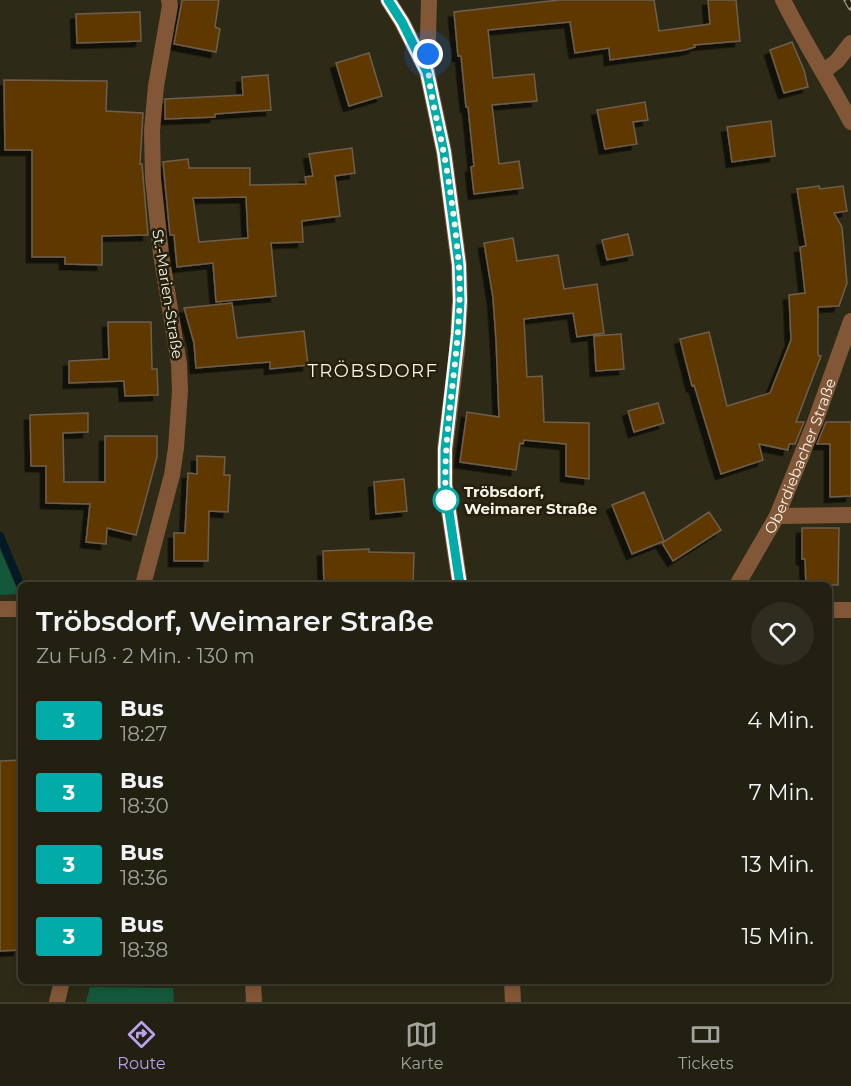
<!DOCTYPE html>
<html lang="de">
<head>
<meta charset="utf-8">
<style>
  :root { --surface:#222011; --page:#2e2d1f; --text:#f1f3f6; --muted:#a2a39f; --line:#3f3e31; --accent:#bca0f2 }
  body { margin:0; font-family:Montserrat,sans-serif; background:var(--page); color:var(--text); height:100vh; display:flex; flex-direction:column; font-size:22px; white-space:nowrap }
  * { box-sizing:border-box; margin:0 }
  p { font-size:20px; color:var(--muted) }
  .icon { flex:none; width:33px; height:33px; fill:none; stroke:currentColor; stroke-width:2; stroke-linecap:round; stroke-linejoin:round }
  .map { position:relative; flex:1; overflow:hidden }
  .drawer { position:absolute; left:18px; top:582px; width:814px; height:402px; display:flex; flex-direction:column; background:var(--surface); border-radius:9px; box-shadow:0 3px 9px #0003,0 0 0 2px var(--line) }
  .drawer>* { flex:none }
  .badge { padding:0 12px; border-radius:4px; font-size:21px; line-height:39px }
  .you { position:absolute; width:30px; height:30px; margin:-15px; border:4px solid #fff; border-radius:50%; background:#1a73e8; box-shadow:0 0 0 9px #1a73e833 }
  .map>.badge { position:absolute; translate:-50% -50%; box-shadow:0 0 0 3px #fff }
  .round { display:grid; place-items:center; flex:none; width:63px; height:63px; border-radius:32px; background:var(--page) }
  .headline { display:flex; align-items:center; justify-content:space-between; height:102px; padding:0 18px }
  h1 { font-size:28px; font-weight:600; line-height:45px }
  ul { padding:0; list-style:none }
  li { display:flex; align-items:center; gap:18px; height:72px; padding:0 18px }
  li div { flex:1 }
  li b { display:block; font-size:22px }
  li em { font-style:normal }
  li .badge { min-width:66px; font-weight:700; text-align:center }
  .menu { display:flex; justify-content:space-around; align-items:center; height:84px; border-top:2px solid var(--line); background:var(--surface); font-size:16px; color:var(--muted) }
  .menu a { display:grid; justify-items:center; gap:3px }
  .menu .selected { color:var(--accent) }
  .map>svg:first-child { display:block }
  .green { fill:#13583b }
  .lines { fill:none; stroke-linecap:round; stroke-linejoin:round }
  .stream { stroke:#011a26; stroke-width:8 }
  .building { fill:#5f3901; stroke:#6e5e4e; stroke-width:1.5; fill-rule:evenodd; filter:url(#shadow) }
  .minor { stroke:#825737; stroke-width:16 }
  .rail-casing { stroke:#969384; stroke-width:7 }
  .rail { stroke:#24200d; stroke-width:4.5; stroke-dasharray:14; stroke-linecap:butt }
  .line-casing { stroke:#fff; stroke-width:14 }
  .line { stroke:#00aba8; stroke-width:9 }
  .walk { stroke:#f6f4e8; stroke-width:6; stroke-dasharray:0 10.8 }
  .stop-dot { fill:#fff; stroke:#00aba8; stroke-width:3 }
  .labels { text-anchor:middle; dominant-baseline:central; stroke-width:5; stroke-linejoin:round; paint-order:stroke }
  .street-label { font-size:15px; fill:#f6f4e8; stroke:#24200d }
  .stop-label { font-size:15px; font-weight:bold; fill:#f6f4e8; stroke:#24200d; text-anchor:start }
  .quarter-label { font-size:18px; letter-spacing:1.5px; fill:#f6f4e8; stroke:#24200d }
</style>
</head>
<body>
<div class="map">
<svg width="851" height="1002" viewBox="0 0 851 1002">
  <defs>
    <filter id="shadow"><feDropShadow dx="-5.5" dy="5.5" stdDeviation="0" flood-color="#0009"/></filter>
  </defs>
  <rect width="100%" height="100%" fill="#2d2a17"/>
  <path class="green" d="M 0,549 L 19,594 L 0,595 Z
    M 90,987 L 173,988 L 174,1002 L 86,1002 Z"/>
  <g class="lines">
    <path class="stream" d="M 0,536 L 21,586"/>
  </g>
  <path class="building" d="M 182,0 L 219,0 L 215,27 L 220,29 L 216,52 L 174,44 Z
    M 559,0 L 654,0 L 659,31 L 710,24 L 708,0 L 736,0 L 740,41 L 694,45 L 695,47 L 685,50 L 610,60 L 609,48 L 575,53 L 570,22 L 488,30 L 493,78 L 534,74 L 537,101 L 492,105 L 499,164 L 519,161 L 523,188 L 474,194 L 471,167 L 474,166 L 468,107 L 466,107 L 461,56 L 458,56 L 454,12 Z
    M 140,12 L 141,41 L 77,43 L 76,14 Z
    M 792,42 L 804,70 L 808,87 L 784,93 L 770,50 Z
    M 369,53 L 382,96 L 349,106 L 336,63 Z
    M 268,75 L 271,110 L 215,114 L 215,117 L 165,119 L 165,99 L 243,95 L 242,77 Z
    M 4,80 L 107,81 L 106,111 L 143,113 L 140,164 L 142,164 L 148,235 L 102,236 L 102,265 L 65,264 L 65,257 L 32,257 L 32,150 L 5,150 Z
    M 645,102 L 648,120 L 633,122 L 637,144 L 605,149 L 597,110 Z
    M 771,121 L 775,156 L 732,162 L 727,127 Z
    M 352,148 L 355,173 L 335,176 L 340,216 L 302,221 L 303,242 L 271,243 L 276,296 L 216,302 L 213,263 L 177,267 L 174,235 L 170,235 L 163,162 L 188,159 L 189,168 L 250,168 L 250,185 L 306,184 L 305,177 L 313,176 L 309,154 ZM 246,197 L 248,238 L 199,242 L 193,198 Z
    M 819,186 L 820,189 L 843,186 L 847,211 L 834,213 L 842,227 L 847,283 L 839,306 L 818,307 L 818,355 L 821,356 L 796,422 L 804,422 L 795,444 L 789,444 L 788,450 L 759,444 L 763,460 L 721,474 L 694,385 L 692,386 L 680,339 L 709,332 L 727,406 L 770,393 L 791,340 L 789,295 L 805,293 L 800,247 L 806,246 L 797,189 Z
    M 628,234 L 633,255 L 607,260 L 602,240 Z
    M 513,238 L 517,261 L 558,255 L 564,289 L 597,284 L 604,333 L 577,337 L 573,313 L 524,319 L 527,377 L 542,376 L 544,422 L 589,423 L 589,479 L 566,476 L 566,444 L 524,440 L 523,444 L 520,443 L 516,470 L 460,462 L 467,412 L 499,417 L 496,340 L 493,298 L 484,243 Z
    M 232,303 L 237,338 L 304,331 L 308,365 L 270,369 L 270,362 L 196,368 L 194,343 L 184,308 Z
    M 108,322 L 151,322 L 152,369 L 157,369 L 158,395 L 125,396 L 124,381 L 69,383 L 69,361 L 109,359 Z
    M 621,334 L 624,369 L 596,371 L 594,336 Z
    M 658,403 L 664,423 L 634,432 L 628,411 Z
    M 88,413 L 88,432 L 63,433 L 64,482 L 105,482 L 105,436 L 157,436 L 157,457 L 136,535 L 107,528 L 106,544 L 86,542 L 90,504 L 46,503 L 46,466 L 31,466 L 30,415 Z
    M 826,422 L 851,422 L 851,496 L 830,497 L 830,444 L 817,444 Z
    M 197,456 L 225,457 L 224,475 L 230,475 L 228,512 L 209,511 L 208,561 L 174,561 L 174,533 L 185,533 L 188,473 L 197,474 Z
    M 404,479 L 407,511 L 376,514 L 374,482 Z
    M 644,492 L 664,541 L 632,554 L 612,505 Z
    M 709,512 L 721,530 L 673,561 L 662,543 Z
    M 802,528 L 839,528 L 838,585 L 806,585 L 805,559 L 802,559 Z
    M 369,549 L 369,552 L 414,553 L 413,585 L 324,585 L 323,551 Z
    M 21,760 L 21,910 L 18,910 L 19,950 L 0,951 L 0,761 Z"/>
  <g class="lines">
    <g class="minor">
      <path d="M 388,0 L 402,22 L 426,69"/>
      <path d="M 429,0 L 427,72 L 444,152 L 459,265 L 460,301 L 457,351 L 445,449 L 445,485 L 460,585"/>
      <path d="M 783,0 C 804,42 829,81 851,122"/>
      <path d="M 824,71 L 837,61 L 851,43"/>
      <path d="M 777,516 L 851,515"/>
      <path d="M 143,585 L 172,475 L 176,448 L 180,391 L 179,364 L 161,254 L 153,178 L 152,131 L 156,86 L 170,6 L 169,0"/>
      <path id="s1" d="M 737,585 L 777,516 L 815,422 L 851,321"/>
      <path d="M 0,609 L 21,609"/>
      <path d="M 830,610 L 851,610"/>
      <path d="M 253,981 L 254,1002"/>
      <path d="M 512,981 L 513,1002"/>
      <path d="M 57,1002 L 62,981"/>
    </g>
    <g class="rail-casing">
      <path id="rail" d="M 847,0 L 851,7"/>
    </g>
    <use href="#rail" class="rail"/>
  </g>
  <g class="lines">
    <g class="line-casing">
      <path id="line" d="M 388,0 L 402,22 L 427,72 L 444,152 L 459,265 L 460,301 L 458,334 L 445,449 L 445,485 L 460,585"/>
    </g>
    <use href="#line" class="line"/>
    <path class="walk" d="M 428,54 C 427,86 437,117 443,149 C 450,185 456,230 459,267 C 464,346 441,424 446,504 L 446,500"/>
  </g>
  <circle class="stop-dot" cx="446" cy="500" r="12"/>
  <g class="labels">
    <g class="street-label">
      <text transform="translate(168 294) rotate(81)">St.-Marien-Straße</text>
      <text stroke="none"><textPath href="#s1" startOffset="144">Oberdiebacher Straße</textPath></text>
    </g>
    <g class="stop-label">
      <text x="464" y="491">Tröbsdorf,<tspan x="464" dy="17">Weimarer Straße</tspan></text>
    </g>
    <g class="quarter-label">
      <text x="373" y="371">TRÖBSDORF</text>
    </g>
  </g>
</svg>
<div class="you" style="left:428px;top:54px"></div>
<section class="drawer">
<div class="headline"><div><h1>Tröbsdorf, Weimarer Straße</h1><p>Zu Fuß · 2 Min. · 130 m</p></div><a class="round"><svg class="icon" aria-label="heart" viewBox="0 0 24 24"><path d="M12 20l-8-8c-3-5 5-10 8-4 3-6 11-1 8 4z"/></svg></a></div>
<ul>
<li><span class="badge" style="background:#00aba8;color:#fff">3</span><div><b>Bus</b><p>18:27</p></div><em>4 Min.</em></li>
<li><span class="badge" style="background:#00aba8;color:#fff">3</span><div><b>Bus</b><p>18:30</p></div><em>7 Min.</em></li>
<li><span class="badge" style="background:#00aba8;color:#fff">3</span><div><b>Bus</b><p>18:36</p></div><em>13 Min.</em></li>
<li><span class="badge" style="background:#00aba8;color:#fff">3</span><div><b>Bus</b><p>18:38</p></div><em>15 Min.</em></li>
</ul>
</section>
</div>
<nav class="menu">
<a class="selected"><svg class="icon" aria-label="directions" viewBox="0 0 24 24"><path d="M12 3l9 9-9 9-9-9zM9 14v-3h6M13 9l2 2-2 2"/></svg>Route</a>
<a><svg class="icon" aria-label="map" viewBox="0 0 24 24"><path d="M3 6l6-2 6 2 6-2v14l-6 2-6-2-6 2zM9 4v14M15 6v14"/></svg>Karte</a>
<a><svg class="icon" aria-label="tickets" viewBox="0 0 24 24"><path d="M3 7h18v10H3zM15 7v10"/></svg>Tickets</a>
</nav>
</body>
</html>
